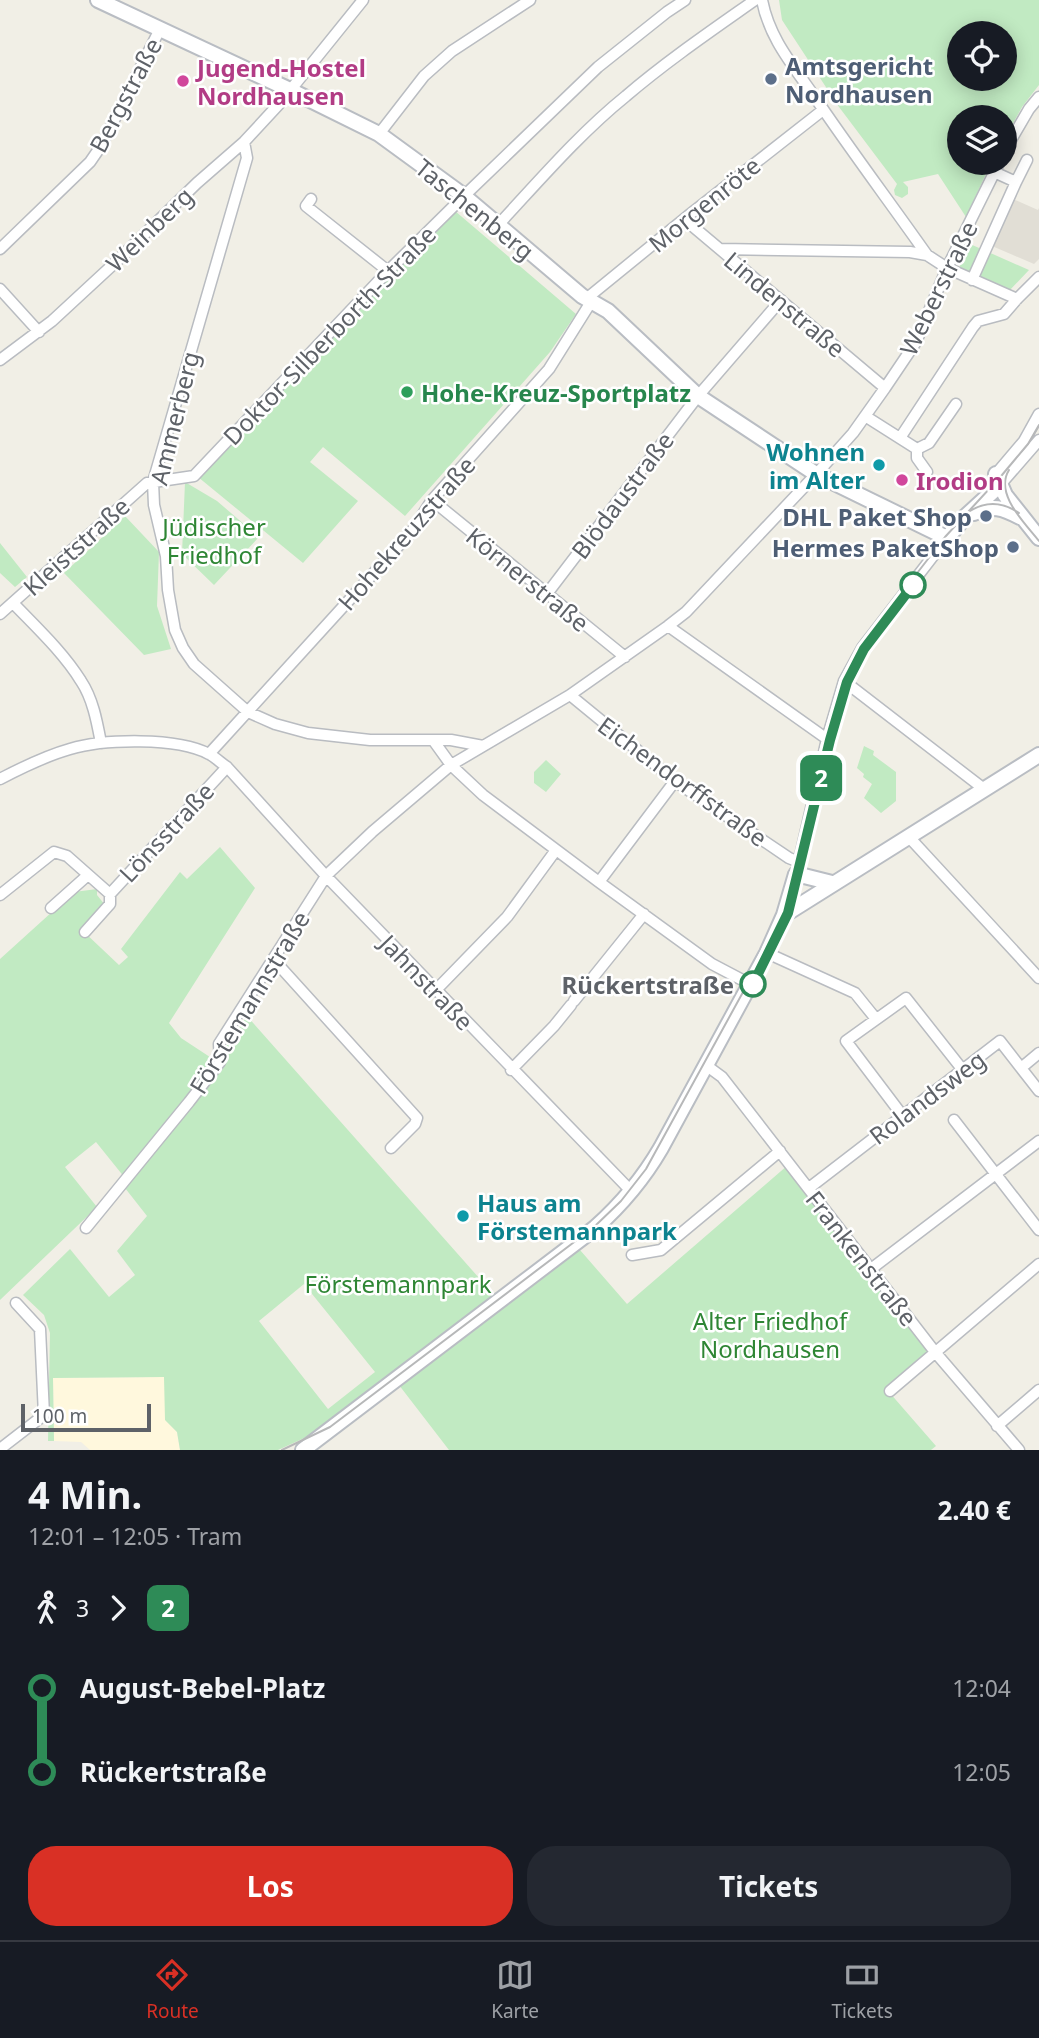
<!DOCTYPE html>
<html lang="de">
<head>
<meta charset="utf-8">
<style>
  :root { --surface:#171b24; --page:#242831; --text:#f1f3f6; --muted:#9ea1a6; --line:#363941; --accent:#d93025 }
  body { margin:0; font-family:"Noto Sans",sans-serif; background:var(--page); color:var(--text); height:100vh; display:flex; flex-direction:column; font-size:26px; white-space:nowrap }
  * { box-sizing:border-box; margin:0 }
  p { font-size:23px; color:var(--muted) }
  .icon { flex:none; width:38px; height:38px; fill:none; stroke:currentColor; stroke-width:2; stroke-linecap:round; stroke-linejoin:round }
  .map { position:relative; height:1450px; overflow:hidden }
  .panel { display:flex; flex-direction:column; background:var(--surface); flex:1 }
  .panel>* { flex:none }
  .badge { padding:0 14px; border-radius:10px; font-size:24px; line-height:46px }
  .buttons { position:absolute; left:947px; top:21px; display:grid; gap:14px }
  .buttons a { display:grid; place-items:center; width:70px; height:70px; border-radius:50%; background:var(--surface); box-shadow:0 4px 18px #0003; font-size:35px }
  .scale { position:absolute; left:21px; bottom:18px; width:130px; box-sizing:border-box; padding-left:7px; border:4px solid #5e6268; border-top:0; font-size:19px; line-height:24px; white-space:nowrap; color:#5e6268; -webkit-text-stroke:5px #fff; paint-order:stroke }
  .map>.badge { position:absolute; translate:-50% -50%; box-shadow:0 0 0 4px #fff }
  .legs { display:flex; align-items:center; gap:10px; height:77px; padding:0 28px; font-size:23px }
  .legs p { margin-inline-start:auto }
  .summary { display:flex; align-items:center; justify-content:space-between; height:119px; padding:0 28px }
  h1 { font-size:38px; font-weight:700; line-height:52px }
  .cta { display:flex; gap:14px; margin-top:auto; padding:14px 28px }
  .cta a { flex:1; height:80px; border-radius:28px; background:var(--accent); color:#fff; font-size:28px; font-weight:700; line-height:80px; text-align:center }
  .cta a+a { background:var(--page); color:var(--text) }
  ul { padding:0 28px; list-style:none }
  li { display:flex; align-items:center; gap:24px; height:84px; font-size:26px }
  li i { display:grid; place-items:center; width:10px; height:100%; margin:0 9px; background:currentColor }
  li i::after { content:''; width:18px; height:18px; margin:-9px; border:5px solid; border-radius:50%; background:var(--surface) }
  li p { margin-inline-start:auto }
  li:first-child i { background:linear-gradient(#0000 50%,currentColor 0) }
  li:last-child i { background:linear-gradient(currentColor 50%,#0000 0) }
  .menu { display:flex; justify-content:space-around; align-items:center; height:98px; border-top:2px solid var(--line); background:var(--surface); font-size:19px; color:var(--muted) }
  .menu a { display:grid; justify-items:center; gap:4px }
  .menu .current { color:var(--accent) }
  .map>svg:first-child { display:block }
  .commercial { fill:#fff8dd }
  .education { fill:#e1ded5 }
  .green { fill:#c1eac2; fill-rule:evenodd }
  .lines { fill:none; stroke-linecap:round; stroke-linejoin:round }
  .street-casing { stroke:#b9bcc1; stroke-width:13 }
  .secondary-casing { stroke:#b9bdc3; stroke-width:18 }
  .street { stroke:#fff; stroke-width:10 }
  .secondary { stroke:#fff; stroke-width:14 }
  .tram { stroke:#b7b8b9; stroke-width:2 }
  .line-1-casing { stroke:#fff; stroke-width:16 }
  .line-1 { stroke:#2e8b57; stroke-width:10 }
  .service-dot { fill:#5c6f8a; stroke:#fff; stroke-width:2.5 }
  .hotel-dot { fill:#d1479c; stroke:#fff; stroke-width:2.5 }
  .leisure-dot { fill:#2e9e5b; stroke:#fff; stroke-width:2.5 }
  .culture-dot { fill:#0f9aa8; stroke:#fff; stroke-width:2.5 }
  .stop-1-dot { fill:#fff; stroke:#2e8b57; stroke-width:3.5 }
  .labels { text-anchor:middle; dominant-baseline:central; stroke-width:5; stroke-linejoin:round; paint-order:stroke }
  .service-label { font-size:24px; font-weight:bold; fill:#4e5e75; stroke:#fff; text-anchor:end }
  .hotel-label { font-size:24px; font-weight:bold; fill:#b23c85; stroke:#fff; text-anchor:start }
  .street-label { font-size:24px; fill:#5e6268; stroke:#fff }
  .leisure-label { font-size:24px; font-weight:bold; fill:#27864d; stroke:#fff; text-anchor:start }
  .culture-label { font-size:24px; font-weight:bold; fill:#0d838f; stroke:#fff; text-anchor:end }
  .park-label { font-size:24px; fill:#2e8634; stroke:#fff }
  .stop-label { font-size:24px; font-weight:bold; fill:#5e6268; stroke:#fff; text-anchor:end }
</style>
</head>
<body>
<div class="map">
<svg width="1039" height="1450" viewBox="0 0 1039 1450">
  <rect width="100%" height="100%" fill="#f1efe6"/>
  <path class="commercial" d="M 165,1377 L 165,1419 L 177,1432 L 180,1450 L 90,1450 L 81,1442 L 54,1441 L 53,1378 Z"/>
  <path class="education" d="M 1013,199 L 1038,210 L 1039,208 L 1039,259 L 1034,264 L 992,246 Z"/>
  <path class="green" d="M 779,0 L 1039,0 L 1039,85 L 1022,107 L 1005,138 L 1004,117 L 959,117 L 959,163 L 991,163 L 966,217 L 938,174 L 903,182 L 908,187 L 908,194 L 902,198 L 895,195 L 894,190 L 897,184 L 839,107 L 782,20 ZM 959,33 L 1004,33 L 1004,79 L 959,79 Z
    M 455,211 L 576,314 L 550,352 L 405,516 L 323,447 L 310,462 L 358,501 L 303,563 L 198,477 L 391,273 Z
    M 970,244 L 1029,270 L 1009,291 L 970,275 L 959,268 Z
    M 185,482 L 217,501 L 259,537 L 214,585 L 182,554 Z
    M 125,516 L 159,552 L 157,606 L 171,649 L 144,655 L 64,573 Z
    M 0,543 L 27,577 L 15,587 L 0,573 Z
    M 864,746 L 874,751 L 873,755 L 896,772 L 896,801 L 881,813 L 864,798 L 872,784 L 863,777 L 864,774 L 857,768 Z
    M 546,760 L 561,774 L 546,792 L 534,783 L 534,772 Z
    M 220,847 L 255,888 L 169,1023 L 181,1038 L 216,1061 L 247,1016 L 503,1305 L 580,1250 L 627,1304 L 788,1165 L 931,1354 L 889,1392 L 936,1446 L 931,1450 L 449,1450 L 392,1376 L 322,1430 L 278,1450 L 180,1450 L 177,1432 L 165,1420 L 164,1377 L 53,1378 L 54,1441 L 48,1441 L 50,1333 L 44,1315 L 23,1295 L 70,1249 L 109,1297 L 135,1275 L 117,1251 L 147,1216 L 125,1188 L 129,1183 L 96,1142 L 65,1167 L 97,1207 L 0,1300 L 0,959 L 74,892 L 97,889 L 97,895 L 105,905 L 83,931 L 119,965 L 128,957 L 121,949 L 180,872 L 187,879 ZM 304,1284 L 375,1372 L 328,1409 L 259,1321 Z"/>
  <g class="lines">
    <g class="street-casing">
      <path id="street" d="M 762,0 C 769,37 791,63 812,93 C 849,148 889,201 927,255 L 947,268 L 1017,299
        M 379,134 L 424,76 L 452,51 L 530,0
        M 244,142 L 247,158 L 153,482 L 154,505 L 166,556 L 168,590 L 175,630 L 183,648 L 194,664 L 248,712 L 275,724 L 308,733 L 370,740 L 451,740 L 483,746
        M 1004,152 L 1029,109 L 1039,97
        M 1016,182 L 1027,160
        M 311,199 L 306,206 L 388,271
        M 684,219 L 885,388
        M 498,225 C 539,181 579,134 626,96 C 667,61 711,31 755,0
        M 0,249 L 90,162 L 101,146 L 160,29
        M 721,249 L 910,252 L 927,255
        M 972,280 L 1016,182 L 994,172
        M 0,289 L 39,332
        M 586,299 L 689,215 L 823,110
        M 0,360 L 52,321 L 118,260 L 197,183 L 244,142 L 280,103 L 363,0
        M 865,416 L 917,449
        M 900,438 L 973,327 L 978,321 L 1004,314 L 1017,299 L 1039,277
        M 917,449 L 929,443 L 956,404
        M 917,449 L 917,458 L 927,472
        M 996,474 L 1024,441 L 1039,414
        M 1000,485 L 1039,440
        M 432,500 L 625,657
        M 546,595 L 698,396 L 781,300
        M 13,603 C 36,627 63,652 81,681 C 93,699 97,722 101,743
        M 0,614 L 147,483 L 194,476 L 388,271 L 464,196 L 598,67 L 667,12 L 685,0
        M 668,626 L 827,739
        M 844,681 L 984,789
        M 570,695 L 675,781 L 789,858 L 799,862
        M 433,740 L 451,765 L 483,795 L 599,882 L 712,964 L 750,984
        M 209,754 L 412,531 L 432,500 L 549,369 L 591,302
        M 0,779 C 23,767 45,756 70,749 C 104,739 177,737 209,754 C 215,757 221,763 227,767 L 326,876 L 632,1192
        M 908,836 L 1039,978
        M 796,874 L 827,739 L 844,681 L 862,648 L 947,538
        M 599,882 L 675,781
        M 0,895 L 54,852 L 67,856 L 110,894
        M 51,908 L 88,875
        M 507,917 L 556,850
        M 85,932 L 110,904 L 110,894 L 227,767
        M 767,953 L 855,993 L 876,1019
        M 274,960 L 417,1118 L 415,1124 L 391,1148
        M 435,991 L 506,918
        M 574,1001 L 644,914
        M 707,1066 L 722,1077 L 935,1352 L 1019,1450
        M 1021,1068 L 1039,1091
        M 511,1070 L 554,1026 L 571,1005
        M 902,1115 L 846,1041 L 906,998 L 962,1069
        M 954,1120 L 1039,1230
        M 809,1188 L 1000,1041 L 1021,1068 L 1039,1053
        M 86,1228 L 189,1102 L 220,1062 L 219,1044 L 326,876 L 332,870 L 372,832 L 451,765 L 570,695 L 668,626 L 686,612 L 820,470 L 853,433 L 885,388 L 916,342 L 947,268 L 999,163
        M 632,1255 L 661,1250 L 780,1151
        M 871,1269 L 1039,1141
        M 890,1391 L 1039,1264
        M 997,1426 L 1039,1390
        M 0,1449 L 44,1415 L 40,1329 L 16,1303"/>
    </g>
    <g class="secondary-casing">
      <path id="secondary" d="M 98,0 L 290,90 L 379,134 L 464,196 L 582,296 L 608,311 L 698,396 L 816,474 L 947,538 L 965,517 L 1000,485
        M 996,474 L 1005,495 L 1039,538
        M 974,513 C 992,504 1003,508 1020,517
        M 784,915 L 1039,755
        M 303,1450 L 595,1228 C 622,1204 643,1179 661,1148 L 767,953 L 784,915 L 796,874 L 832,883"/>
    </g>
    <use href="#street" class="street"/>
    <use href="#secondary" class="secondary"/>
    <path class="tram" d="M 1009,470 C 994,494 1025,523 1039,541
      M 970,511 C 986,501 1003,502 1019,513
      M 282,1450 L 330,1427 L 594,1227 L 621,1201 L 646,1169 L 748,983 L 781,915 L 796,865 L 825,738 L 843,679 L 860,647 L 945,537 L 1002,475 L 1028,444 L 1039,425"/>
  </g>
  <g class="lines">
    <g class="line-1-casing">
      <path id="line-1" d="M 753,984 L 788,913 L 830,740 L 847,682 L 864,649 L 913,585"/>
    </g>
    <use href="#line-1" class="line-1"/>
  </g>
  <g class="service-dot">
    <circle cx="771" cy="79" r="7"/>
    <circle cx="986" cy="516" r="7"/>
    <circle cx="1013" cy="547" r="7"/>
  </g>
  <g class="hotel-dot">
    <circle cx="183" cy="81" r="7"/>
    <circle cx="902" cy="480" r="7"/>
  </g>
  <circle class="leisure-dot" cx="407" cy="392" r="7"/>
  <g class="culture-dot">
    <circle cx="879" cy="465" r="7"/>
    <circle cx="463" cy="1216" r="7"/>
  </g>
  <g class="stop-1-dot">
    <circle cx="913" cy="585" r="12"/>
    <circle cx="753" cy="984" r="12"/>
  </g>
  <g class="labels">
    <g class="service-label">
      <text x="785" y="65" text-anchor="start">Amtsgericht<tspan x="785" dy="28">Nordhausen</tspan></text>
      <text x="972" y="516">DHL Paket Shop</text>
      <text x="999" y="547">Hermes PaketShop</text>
    </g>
    <g class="hotel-label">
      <text x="197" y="67">Jugend-Hostel<tspan x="197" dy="28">Nordhausen</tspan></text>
      <text x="916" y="480">Irodion</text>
    </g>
    <g class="street-label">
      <text transform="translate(125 95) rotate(-62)">Bergstraße</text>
      <text transform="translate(704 204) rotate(-39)">Morgenröte</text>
      <text transform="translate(475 209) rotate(39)">Taschenberg</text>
      <text transform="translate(149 229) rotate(-44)">Weinberg</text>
      <text transform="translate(938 288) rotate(-64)">Weberstraße</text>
      <text transform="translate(785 304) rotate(40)">Lindenstraße</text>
      <text transform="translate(329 335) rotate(-46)">Doktor-Silberborth-Straße</text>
      <text transform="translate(174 418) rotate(-76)">Ammerberg</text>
      <text transform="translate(622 495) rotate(-53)">Blödaustraße</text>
      <text transform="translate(406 533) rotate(-49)">Hohekreuzstraße</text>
      <text transform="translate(76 546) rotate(-42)">Kleiststraße</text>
      <text transform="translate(528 579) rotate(39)">Körnerstraße</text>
      <text transform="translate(683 781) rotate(36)">Eichendorffstraße</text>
      <text transform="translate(166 832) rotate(-47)">Lönsstraße</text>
      <text transform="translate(427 982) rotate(46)">Jahnstraße</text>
      <text transform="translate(249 1002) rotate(-59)">Förstemannstraße</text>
      <text transform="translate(927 1097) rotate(-37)">Rolandsweg</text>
      <text transform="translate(862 1258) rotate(52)">Frankenstraße</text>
    </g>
    <g class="leisure-label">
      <text x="421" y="392">Hohe-Kreuz-Sportplatz</text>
    </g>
    <g class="culture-label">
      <text x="865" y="451">Wohnen<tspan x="865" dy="28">im Alter</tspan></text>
      <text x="477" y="1202" text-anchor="start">Haus am<tspan x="477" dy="28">Förstemannpark</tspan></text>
    </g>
    <g class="park-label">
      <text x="214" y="526">Jüdischer<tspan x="214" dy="28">Friedhof</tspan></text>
      <text x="398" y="1283">Förstemannpark</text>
      <text x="770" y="1320">Alter Friedhof<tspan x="770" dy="28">Nordhausen</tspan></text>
    </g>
    <g class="stop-label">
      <text x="734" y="984">Rückertstraße</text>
    </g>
  </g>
</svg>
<div class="buttons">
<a><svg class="icon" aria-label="locate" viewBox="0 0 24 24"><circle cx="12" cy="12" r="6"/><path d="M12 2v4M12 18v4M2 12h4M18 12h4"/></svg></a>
<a><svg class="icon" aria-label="layers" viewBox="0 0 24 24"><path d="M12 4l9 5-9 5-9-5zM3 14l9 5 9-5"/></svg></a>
</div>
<div class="scale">100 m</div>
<b class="badge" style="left:821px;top:778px;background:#2e8b57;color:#fff">2</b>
</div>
<section class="panel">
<div class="summary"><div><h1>4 Min.</h1><p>12:01 – 12:05 · Tram</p></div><b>2.40 €</b></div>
<div class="legs"><svg class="icon" aria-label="walk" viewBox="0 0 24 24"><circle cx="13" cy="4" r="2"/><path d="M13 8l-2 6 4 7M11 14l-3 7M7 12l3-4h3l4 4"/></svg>3<svg class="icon" aria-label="forward" viewBox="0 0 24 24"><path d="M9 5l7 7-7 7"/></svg><b class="badge" style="background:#2e8b57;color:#fff">2</b></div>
<ul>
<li><i style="color:#2e8b57"></i><b>August-Bebel-Platz</b><p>12:04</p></li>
<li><i style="color:#2e8b57"></i><b>Rückertstraße</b><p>12:05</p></li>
</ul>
<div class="cta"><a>Los</a><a>Tickets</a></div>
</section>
<nav class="menu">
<a class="current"><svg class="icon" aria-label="directions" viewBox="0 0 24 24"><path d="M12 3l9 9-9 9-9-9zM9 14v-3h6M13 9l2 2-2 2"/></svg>Route</a>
<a><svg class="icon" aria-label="map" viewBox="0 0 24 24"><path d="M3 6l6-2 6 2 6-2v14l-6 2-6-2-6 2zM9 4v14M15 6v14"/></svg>Karte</a>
<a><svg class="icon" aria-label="tickets" viewBox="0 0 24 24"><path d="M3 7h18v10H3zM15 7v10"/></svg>Tickets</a>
</nav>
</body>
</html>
